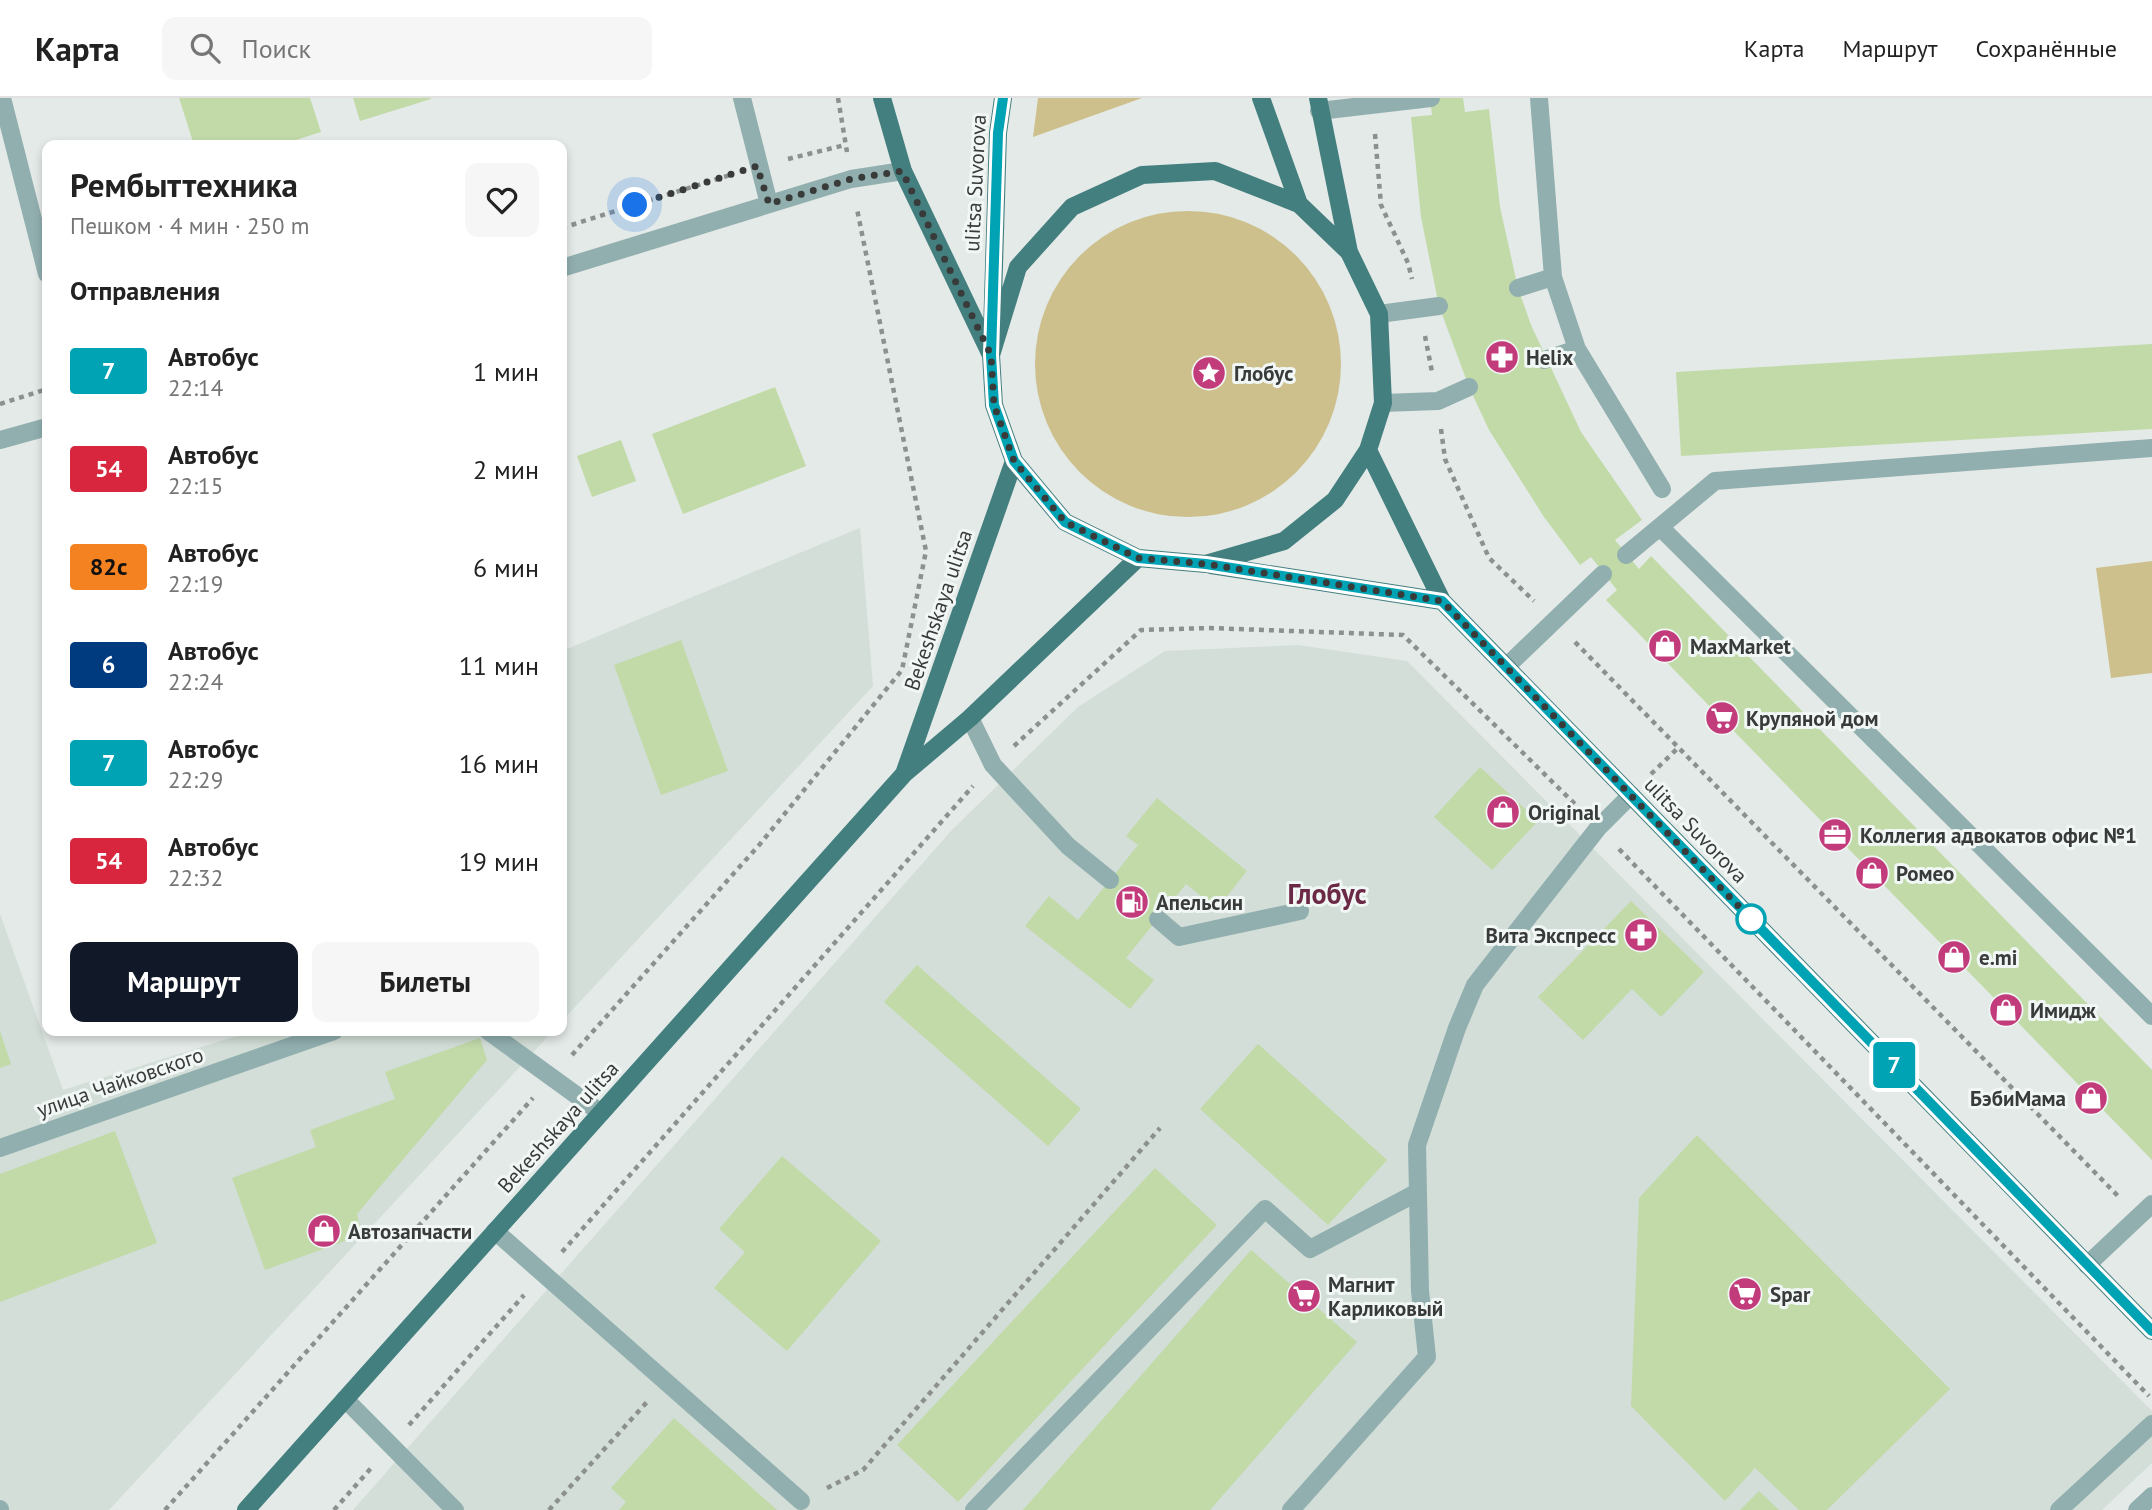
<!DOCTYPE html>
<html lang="ru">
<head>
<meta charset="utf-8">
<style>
  :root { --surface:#fff; --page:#f6f6f6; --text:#222; --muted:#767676; --line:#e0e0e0; --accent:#111827 }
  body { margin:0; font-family:"PT Sans",sans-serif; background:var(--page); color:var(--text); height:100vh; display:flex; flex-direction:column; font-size:26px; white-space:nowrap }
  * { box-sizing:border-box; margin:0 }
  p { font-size:23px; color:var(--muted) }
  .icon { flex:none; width:38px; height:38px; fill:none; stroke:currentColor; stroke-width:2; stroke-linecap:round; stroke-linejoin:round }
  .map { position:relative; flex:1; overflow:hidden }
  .drawer { position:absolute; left:42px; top:42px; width:525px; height:896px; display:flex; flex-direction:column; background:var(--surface); border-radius:14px; box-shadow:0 4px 10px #0003 }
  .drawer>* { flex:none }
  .badge { padding:0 14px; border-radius:5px; font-size:24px; line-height:46px }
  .you { position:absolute; width:35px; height:35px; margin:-18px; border:5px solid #fff; border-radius:50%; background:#1a73e8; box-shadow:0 0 0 10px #1a73e833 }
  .map>.badge { position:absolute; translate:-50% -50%; box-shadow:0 0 0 4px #fff }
  h2 { padding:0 28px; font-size:26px; line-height:63px }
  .round { display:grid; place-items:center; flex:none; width:74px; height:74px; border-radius:14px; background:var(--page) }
  .head { display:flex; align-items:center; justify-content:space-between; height:119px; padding:0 28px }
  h1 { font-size:33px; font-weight:800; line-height:52px }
  .cta { display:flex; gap:14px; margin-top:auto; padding:14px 28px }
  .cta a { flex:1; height:80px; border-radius:14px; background:var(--accent); color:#fff; font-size:28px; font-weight:800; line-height:80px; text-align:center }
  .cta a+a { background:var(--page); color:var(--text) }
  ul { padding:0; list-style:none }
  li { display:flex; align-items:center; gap:21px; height:98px; padding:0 28px }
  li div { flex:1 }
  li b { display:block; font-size:26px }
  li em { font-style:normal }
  li .badge { min-width:77px; font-weight:700; text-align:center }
  header { display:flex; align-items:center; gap:42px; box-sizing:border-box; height:98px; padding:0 35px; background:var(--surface); border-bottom:2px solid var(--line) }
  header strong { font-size:33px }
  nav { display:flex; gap:38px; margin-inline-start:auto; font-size:24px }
  .search { width:490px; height:63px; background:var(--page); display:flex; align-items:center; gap:18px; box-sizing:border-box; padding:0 24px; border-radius:14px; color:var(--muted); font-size:26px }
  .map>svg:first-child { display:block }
  .built { fill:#d2ded7 }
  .green { fill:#cdc08d }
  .building { fill:#c1daa8 }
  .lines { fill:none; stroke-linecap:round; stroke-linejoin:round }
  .path { stroke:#8c908e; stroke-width:4.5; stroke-dasharray:5 5; stroke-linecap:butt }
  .service { stroke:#92afaf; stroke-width:18 }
  .minor { stroke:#92afaf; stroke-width:18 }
  .primary { stroke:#447f7f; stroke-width:18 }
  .line-casing { stroke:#fff; stroke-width:16 }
  .line { stroke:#00a3b4; stroke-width:10 }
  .walk { stroke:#393b3a; stroke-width:7; stroke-dasharray:0 12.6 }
  .stop-dot { fill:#fff; stroke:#00a3b4; stroke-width:3.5 }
  .labels { text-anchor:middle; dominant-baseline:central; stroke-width:6; stroke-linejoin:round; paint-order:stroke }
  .street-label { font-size:21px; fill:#393b3a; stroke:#f1f7f4 }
  .poi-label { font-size:21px; font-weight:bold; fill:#393b3a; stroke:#f1f7f4; text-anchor:start }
  .district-label { font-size:28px; font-weight:bold; fill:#6b2946; stroke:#f1f7f4 }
</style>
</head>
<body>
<header>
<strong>Карта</strong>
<div class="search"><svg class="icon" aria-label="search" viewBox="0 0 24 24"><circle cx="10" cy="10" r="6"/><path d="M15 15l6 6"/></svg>Поиск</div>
<nav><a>Карта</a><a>Маршрут</a><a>Сохранённые</a></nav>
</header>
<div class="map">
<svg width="2152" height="1412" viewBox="0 0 2152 1412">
  <rect width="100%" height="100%" fill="#e4eae7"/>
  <path class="built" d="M 860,430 L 873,588 L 562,923 L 562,553 Z
    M 1298,547 L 1407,563 L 2152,1313 L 2152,1365 L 2102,1412 L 353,1412 L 951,733 L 1078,609 L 1165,553 Z
    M 0,816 L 63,992 L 253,933 L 553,933 L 109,1412 L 0,1412 Z"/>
  <path class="green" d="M 1038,0 L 1142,0 L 1033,39 Z
    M1035 266a153 153 0 1 1 306 0a153 153 0 1 1-306 0Z
    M 2152,463 L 2152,575 L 2111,580 L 2096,470 Z"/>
  <path class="building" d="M 179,0 L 310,0 L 321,34 L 280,47 L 194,47 Z
    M 353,0 L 431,0 L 431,1 L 360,23 Z
    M 1430,0 L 1463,0 L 1465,14 L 1489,11 L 1500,109 L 1518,190 L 1531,227 L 1581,334 L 1642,422 L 1615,442 L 1639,471 L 1651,458 L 2152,972 L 2152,1062 L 1606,502 L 1617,492 L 1591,459 L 1580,467 L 1544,419 L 1489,332 L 1469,289 L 1439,208 L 1421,119 L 1411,19 L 1432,17 Z
    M 2152,246 L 2152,331 L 1681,358 L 1676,274 Z
    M 775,289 L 806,368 L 683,416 L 652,336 Z
    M 621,342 L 636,383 L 592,399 L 577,358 Z
    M 681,542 L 728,673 L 661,697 L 614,567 Z
    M 1480,669 L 1538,723 L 1492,772 L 1434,719 Z
    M 1157,700 L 1247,773 L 1217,811 L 1186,786 L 1126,860 L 1154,882 L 1130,911 L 1025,828 L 1049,798 L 1078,822 L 1138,747 L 1126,738 Z
    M 1631,803 L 1704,874 L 1661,919 L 1632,891 L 1583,942 L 1538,899 Z
    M 917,867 L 1081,1011 L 1048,1048 L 884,904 Z
    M 0,933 L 11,966 L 0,970 Z
    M 102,933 L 125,933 L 125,934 L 103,938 Z
    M 480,940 L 487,962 L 357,1116 L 362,1137 L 265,1172 L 232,1080 L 316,1049 L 310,1032 L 395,1001 L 385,974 Z
    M 1258,946 L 1387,1062 L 1328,1127 L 1200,1011 Z
    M 115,1033 L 157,1145 L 0,1204 L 0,1076 Z
    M 1697,1037 L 1950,1291 L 1827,1412 L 1799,1412 L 1755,1370 L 1725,1403 L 1631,1308 L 1639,1100 Z
    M 782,1058 L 881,1143 L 787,1253 L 714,1190 L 745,1154 L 719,1131 Z
    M 1155,1070 L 1217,1127 L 958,1404 L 897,1347 Z
    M 1251,1152 L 1357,1244 L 1210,1412 L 1023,1412 Z
    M 674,1320 L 777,1412 L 619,1412 L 626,1404 L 611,1390 Z
    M 1759,1393 L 1779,1412 L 1740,1412 Z"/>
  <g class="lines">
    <path class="path" d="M 838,0 L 847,54
      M 1375,36 L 1381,107 L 1408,165 L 1412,181
      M 788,61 L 845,47
      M 562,130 L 733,76
      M 1425,238 L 1432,274
      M 0,306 L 47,291
      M 1441,331 L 1445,361 L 1489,460 L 1534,503
      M 1575,544 L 2118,1098
      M 1014,648 L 1141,532 L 1209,530 L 1403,537 L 1579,710
      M 1651,676 L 1678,650
      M 1619,751 L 2149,1298
      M 572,957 L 760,746 L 902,572 L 926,453 L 857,111
      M 562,1154 L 973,688
      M 409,1327 L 524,1197
      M 827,1390 L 863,1372 L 1160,1030
      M 165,1412 L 533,1000
      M 334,1412 L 373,1368
      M 549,1412 L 647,1304"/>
    <path class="service" d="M 1539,0 L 1553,179 L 1577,251 L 1662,391
      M 1319,13 L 1431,0
      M 1518,190 L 1553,179
      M 1379,216 L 1439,208
      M 1544,262 L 1577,251
      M 1383,305 L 1438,303 L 1469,289
      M 1661,430 L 2152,918
      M 1626,457 L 1715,383 L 2152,350
      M 1506,569 L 1603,476
      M 970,620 L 993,667 L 1068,748 L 1110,782
      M 1158,821 L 1179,839 L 1300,813
      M 495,1133 L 801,1403
      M 2087,1167 L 2152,1106
      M 345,1301 L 455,1412
      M 974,1412 L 1265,1111 L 1310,1151 L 1418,1094
      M 1291,1412 L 1427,1259 L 1420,1193 L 1417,1047 L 1457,930 L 1475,887 L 1598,730 L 1631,697
      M 2059,1412 L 2152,1326
      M 2137,1412 L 2152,1398"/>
    <path class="minor" d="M 2,0 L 47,176
      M 742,0 L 769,106
      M 562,170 L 851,81 L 903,73
      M 0,342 L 47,329
      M 488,933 L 601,1015
      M 0,1050 L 334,933
      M 0,1411 L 0,1412"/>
    <path class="primary" d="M 882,0 L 903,73 L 991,257
      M 1261,0 L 1299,106
      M 1318,0 L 1349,154 L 1379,216 L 1383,305 L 1368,352 L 1335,402 L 1284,443 L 1206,466 L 1138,460 L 1065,424 L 1014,363 L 994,307 L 991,257 L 1018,169 L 1072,109 L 1142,77 L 1215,73 L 1299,106 L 1349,154
      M 992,234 L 998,35 L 1003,0
      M 1368,352 L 1442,503 L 2152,1233
      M 1211,467 L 1442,503
      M 904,676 L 1014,363
      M 246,1412 L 904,676 L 970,620 L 1138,460"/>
  </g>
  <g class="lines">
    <g class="line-casing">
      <path id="line" d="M 1003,0 L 998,35 L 991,257 L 994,307 L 1014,363 L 1065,424 L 1138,460 L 1206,466 L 1442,503 L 2152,1233"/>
    </g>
    <use href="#line" class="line"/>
    <path class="walk" d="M 635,107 L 757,68 L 769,106 L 851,81 L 902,73 L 991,257 L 994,307 L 1014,363 L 1065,424 L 1138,460 L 1206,466 L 1442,503 L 1751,821"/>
  </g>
  <defs>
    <g id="pharmacy-disc" transform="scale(1.75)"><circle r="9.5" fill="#c23b7b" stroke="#f1f7f4"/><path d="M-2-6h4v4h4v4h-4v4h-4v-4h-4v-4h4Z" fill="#fff"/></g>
    <g id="sight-disc" transform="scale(1.75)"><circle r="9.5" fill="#c23b7b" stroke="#f1f7f4"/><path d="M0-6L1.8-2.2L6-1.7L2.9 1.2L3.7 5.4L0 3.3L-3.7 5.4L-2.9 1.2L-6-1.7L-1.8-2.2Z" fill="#fff"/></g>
    <g id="shop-disc" transform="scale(1.75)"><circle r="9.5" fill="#c23b7b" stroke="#f1f7f4"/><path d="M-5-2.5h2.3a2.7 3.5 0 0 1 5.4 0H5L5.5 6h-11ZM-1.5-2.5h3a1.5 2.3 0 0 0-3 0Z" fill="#fff"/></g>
    <g id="supermarket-disc" transform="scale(1.75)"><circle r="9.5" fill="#c23b7b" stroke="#f1f7f4"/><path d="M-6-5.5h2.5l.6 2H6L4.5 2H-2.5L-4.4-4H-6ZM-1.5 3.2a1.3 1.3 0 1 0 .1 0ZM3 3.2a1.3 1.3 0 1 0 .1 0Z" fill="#fff"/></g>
    <g id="office-disc" transform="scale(1.75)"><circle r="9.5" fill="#c23b7b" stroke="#f1f7f4"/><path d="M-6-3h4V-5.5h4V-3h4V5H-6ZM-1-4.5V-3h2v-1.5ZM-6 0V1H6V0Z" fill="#fff"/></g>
    <g id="fuel-disc" transform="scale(1.75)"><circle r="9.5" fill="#c23b7b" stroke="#f1f7f4"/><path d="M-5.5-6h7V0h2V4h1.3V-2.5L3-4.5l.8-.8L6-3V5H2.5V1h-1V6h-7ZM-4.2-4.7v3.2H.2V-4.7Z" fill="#fff"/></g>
  </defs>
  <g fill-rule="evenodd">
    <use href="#pharmacy-disc" x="1502" y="259"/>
    <use href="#sight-disc" x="1209" y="275"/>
    <use href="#shop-disc" x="1665" y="548"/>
    <use href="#supermarket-disc" x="1722" y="620"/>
    <use href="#shop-disc" x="1503" y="714"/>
    <use href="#office-disc" x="1835" y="737"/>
    <use href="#shop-disc" x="1872" y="775"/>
    <use href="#fuel-disc" x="1132" y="804"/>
    <use href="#pharmacy-disc" x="1641" y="837"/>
    <use href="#shop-disc" x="1954" y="859"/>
    <use href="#shop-disc" x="2006" y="912"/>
    <use href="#shop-disc" x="2091" y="1000"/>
    <use href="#shop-disc" x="324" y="1133"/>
    <use href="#supermarket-disc" x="1745" y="1196"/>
    <use href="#supermarket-disc" x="1304" y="1198"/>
  </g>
  <circle class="stop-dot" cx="1751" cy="821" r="14"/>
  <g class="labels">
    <g class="street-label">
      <text transform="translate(975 85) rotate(-87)">ulitsa Suvorova</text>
      <text transform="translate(938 512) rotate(-71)">Bekeshskaya ulitsa</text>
      <text transform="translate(1696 732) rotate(46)">ulitsa Suvorova</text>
      <text transform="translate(120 984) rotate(-19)">улица Чайковского</text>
      <text transform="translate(558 1029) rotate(-48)">Bekeshskaya ulitsa</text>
    </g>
    <g class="poi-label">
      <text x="1526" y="259">Helix</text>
      <text x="1234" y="275">Глобус</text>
      <text x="1690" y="548">MaxMarket</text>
      <text x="1746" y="620">Крупяной дом</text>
      <text x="1528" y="714">Original</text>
      <text x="1860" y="737">Коллегия адвокатов офис №1</text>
      <text x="1896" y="775">Ромео</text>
      <text x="1156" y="804">Апельсин</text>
      <text x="1616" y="837" text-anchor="end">Вита Экспресс</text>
      <text x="1979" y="859">e.mi</text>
      <text x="2030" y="912">Имидж</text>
      <text x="2066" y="1000" text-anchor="end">БэбиМама</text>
      <text x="348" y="1133">Автозапчасти</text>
      <text x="1328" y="1186">Магнит<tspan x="1328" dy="24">Карликовый</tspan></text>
      <text x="1770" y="1196">Spar</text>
    </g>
    <g class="district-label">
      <text x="1327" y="795">Глобус</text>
    </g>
  </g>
</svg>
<div class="you" style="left:635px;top:107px"></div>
<b class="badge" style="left:1894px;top:967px;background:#00a3b4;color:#fff">7</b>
<section class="drawer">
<div class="head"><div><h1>Рембыттехника</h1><p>Пешком · 4 мин · 250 m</p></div><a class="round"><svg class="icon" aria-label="heart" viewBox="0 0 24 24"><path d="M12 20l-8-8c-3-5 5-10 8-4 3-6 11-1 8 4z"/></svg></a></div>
<h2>Отправления</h2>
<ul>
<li><span class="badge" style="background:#00a3b4;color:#fff">7</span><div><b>Автобус</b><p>22:14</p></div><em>1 мин</em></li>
<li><span class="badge" style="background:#d7263d;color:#fff">54</span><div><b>Автобус</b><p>22:15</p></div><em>2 мин</em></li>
<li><span class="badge" style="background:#f58220;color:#111">82с</span><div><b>Автобус</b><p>22:19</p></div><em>6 мин</em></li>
<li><span class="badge" style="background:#003b80;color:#fff">6</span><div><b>Автобус</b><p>22:24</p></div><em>11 мин</em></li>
<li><span class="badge" style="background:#00a3b4;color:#fff">7</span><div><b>Автобус</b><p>22:29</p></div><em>16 мин</em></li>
<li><span class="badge" style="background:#d7263d;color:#fff">54</span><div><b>Автобус</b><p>22:32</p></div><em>19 мин</em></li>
</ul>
<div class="cta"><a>Маршрут</a><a>Билеты</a></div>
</section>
</div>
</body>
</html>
